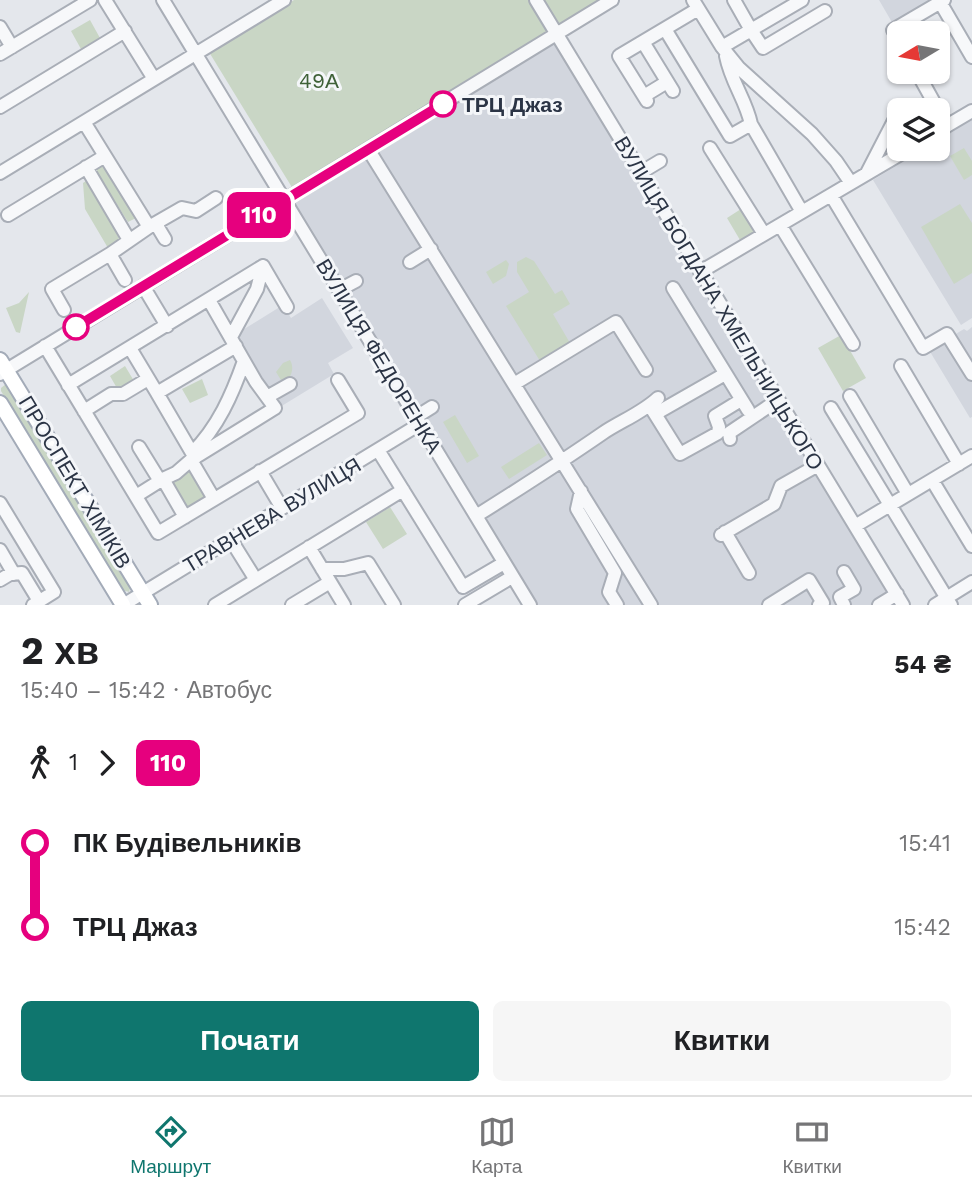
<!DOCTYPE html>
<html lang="uk">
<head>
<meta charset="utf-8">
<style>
  :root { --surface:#fff; --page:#f6f6f6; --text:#202124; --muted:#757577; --line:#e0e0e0; --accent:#0f766e }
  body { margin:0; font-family:"Work Sans",sans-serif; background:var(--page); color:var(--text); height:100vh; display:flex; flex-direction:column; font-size:26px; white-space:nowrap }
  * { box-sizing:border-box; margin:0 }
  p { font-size:23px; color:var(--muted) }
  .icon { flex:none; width:38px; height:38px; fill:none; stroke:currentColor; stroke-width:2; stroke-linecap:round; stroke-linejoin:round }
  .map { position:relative; height:605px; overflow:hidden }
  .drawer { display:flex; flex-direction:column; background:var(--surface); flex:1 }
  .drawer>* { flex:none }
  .badge { padding:0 14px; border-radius:10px; font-size:24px; line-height:46px }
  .needle { width:46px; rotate:260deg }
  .fabs { position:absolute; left:887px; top:21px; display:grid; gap:14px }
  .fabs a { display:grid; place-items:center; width:63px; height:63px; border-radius:10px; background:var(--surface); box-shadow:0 2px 5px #0004; font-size:35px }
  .map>.badge { position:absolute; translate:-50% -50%; box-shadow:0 0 0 4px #fff }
  .legs { display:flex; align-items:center; gap:10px; height:77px; padding:0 21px; font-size:23px }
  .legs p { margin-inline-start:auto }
  .overview { display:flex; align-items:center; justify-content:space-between; height:119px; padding:0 21px }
  h1 { font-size:38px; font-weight:700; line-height:52px }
  .button { display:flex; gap:14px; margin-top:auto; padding:14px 21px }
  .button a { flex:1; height:80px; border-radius:10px; background:var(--accent); color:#fff; font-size:28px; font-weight:700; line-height:80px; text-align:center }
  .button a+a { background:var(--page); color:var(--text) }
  ul { padding:0 21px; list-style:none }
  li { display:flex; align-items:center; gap:24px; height:84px; font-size:26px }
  li i { display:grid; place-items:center; width:10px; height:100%; margin:0 9px; background:currentColor }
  li i::after { content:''; width:18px; height:18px; margin:-9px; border:5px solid; border-radius:50%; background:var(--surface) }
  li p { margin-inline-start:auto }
  li:first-child i { background:linear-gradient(#0000 50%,currentColor 0) }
  li:last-child i { background:linear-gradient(currentColor 50%,#0000 0) }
  .dock { display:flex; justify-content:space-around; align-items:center; height:98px; border-top:2px solid var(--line); background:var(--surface); font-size:19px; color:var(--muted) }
  .dock a { display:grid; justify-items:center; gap:4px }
  .dock .active { color:var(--accent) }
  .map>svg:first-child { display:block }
  .built { fill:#d2d6de }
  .green { fill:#c9d6c5 }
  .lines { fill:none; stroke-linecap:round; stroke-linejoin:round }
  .minor-casing { stroke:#a9aeb7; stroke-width:16 }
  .major-casing { stroke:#a3abb8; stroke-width:18 }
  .minor { stroke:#f7f8fa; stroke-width:12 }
  .major { stroke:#fff; stroke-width:14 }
  .line-1-casing { stroke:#fff; stroke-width:16 }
  .line-1 { stroke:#e6007e; stroke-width:10 }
  .stop-1-dot { fill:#fff; stroke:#e6007e; stroke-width:3.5 }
  .labels { text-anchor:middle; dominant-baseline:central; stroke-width:6; stroke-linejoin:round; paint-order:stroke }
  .park-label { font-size:21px; fill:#3f6138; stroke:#f4f6f9 }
  .stop-label { font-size:21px; font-weight:bold; fill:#2b3445; stroke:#f4f6f9; text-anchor:start }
  .street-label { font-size:21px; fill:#2b3445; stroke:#f4f6f9 }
</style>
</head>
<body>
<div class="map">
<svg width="972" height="605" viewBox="0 0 972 605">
  <rect width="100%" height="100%" fill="#e4e7ec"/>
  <path class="built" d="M 879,0 L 934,0 L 893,24 Z
    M 555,40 L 891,594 L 874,605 L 534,605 L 290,202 Z
    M 972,119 L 972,318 L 961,325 L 873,180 L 924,149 L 938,149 L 938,140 Z
    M 322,298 L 353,348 L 328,363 L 334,374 L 280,407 L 236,334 L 283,305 L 291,318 Z
    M 972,327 L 972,417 L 970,418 L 929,350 L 964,329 L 967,331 Z"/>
  <path class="green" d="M 294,0 L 529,0 L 549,33 L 293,189 L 209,52 Z
    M 543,0 L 601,0 L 559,26 Z
    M 90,20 L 100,38 L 81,49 L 71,31 Z
    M 964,148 L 972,161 L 972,175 L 964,180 L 950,156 Z
    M 100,166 L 105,168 L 136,218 L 128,222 L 97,173 L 97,168 Z
    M 86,181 L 90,181 C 99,204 110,217 119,239 L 108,248 L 85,209 L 83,183 Z
    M 960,204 L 972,223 L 972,273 L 954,284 L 921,227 Z
    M 741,209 L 754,232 L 740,240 L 727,218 Z
    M 526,257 L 534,261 L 555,294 L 562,290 L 570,304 L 553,314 L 570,343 L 540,361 L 506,306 L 529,292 L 517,272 L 517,262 Z
    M 506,260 L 509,264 L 506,276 L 493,284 L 486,272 Z
    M 29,292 L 20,333 L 16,332 L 6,308 L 19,303 Z
    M 841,335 L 866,378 L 843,391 L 818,348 Z
    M 290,360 C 295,369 291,377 284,385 L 276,372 L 283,363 Z
    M 125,366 L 134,381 L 118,390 L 110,376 Z
    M 202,379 L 208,395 L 190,403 L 182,389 Z
    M 6,384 L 10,386 L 131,585 L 129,592 L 122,590 L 1,391 L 1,388 Z
    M 455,415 L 479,456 L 467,463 L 443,422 Z
    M 539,443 L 547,455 L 509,479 L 501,467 Z
    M 191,470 L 207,496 L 185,509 L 169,483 Z
    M 390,507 L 407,534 L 383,549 L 366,522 Z"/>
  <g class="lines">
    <g class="minor-casing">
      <path id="minor" d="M 105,0 L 154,79
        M 163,0 L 530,605
        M 536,0 L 903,605
        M 693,0 L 722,47 L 739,68 L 812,134 L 836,161 L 851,183
        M 734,0 L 751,30 L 802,0
        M 940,2 L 972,57
        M 0,27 L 12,47
        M 665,29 L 730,136 L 751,124
        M 900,41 L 893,30 L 944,0
        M 643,42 L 673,91
        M 722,47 L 751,30 L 763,48 L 825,11
        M 0,54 L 90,0
        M 726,56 C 731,82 746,100 751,124 L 802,212
        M 917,72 L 947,126
        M 644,96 L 667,82
        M 647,101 L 619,56 L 698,9
        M 0,107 L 125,31
        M 84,122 L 149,227 L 182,208 L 196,211 L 216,198
        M 938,131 L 972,111
        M 710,148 L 764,234
        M 368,149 L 651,605
        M 86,167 L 129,240
        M 0,173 L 284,0
        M 640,173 L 660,161
        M 867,173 L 898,113
        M 831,195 L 923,348 L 947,334 L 972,374
        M 8,215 L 105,156
        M 156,224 L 165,239
        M 780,225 L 853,344
        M 410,262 L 431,249
        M 263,266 L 287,307
        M 700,272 L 909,149
        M 125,280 L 110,254 L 149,227
        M 143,286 L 167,326
        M 673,288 L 748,410
        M 339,290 L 356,281
        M 209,300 L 256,382 L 275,408 L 191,460 L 214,499
        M 64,310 L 52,289 L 110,254
        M 231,337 L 257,289 L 263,266
        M 45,346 L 158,533 L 358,413 L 338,380
        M 130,348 L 157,393 L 236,346
        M 901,366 L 959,464
        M 0,374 L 612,0
        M 514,384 L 616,322 L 646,370
        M 68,385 L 263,266
        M 157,393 L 195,458
        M 850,396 L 908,494
        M 267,397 L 290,384
        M 650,406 L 680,454 L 718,433 L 719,427 L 715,416 L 741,400
        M 831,408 L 951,605
        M 84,411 L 111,394 L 123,394 L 148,379
        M 655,414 L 725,374
        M 416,417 L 432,407
        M 730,439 L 729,433 L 778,400
        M 139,447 L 160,481
        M 378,450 L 463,587 L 504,563
        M 192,453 C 218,427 232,395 244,361
        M 260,471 L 282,508
        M 163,479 L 176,473 L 191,460
        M 932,480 L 972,546
        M 581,491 L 577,509 L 615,573 L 609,592 L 617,605
        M 136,496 L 163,479 L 185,517
        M 0,503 L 54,592 L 33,605
        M 476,516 C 519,489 561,462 603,433 C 621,421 642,413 658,398
        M 855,526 L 972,456
        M 725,532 L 749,573
        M 721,535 L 774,504 L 781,486 L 818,465
        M 231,540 L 256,580
        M 309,547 L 344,605
        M 0,550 L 14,574
        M 322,569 L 344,569 L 368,563 L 394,605
        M 844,572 L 854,589 L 840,597 L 844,605
        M 0,580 L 10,574 L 22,573 L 39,601
        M 123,605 L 420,424
        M 215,605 L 403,490
        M 292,605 L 330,582
        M 465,605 L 512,577
        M 769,605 L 809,580 L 823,603 L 819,605
        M 879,605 L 897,594
        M 935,605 L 972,582"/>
    </g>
    <g class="major-casing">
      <path id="major" d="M 0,360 L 150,605
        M 0,403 L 123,605"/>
    </g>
    <use href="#minor" class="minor"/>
    <use href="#major" class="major"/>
  </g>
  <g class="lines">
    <g class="line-1-casing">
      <path id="line-1" d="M 76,327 L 443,104"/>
    </g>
    <use href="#line-1" class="line-1"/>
  </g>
  <g class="stop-1-dot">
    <circle cx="443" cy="104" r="12"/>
    <circle cx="76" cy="327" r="12"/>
  </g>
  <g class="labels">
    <g class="park-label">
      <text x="319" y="80">49А</text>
    </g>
    <g class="stop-label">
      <text x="462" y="104">ТРЦ Джаз</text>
    </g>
    <g class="street-label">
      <text transform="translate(719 303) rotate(59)">ВУЛИЦЯ БОГДАНА ХМЕЛЬНИЦЬКОГО</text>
      <text transform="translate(379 356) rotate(59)">ВУЛИЦЯ ФЕДОРЕНКА</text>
      <text transform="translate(75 482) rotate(59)">ПРОСПЕКТ ХІМІКІВ</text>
      <text transform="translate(272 515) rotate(-31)">ТРАВНЕВА ВУЛИЦЯ</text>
    </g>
  </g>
</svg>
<div class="fabs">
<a><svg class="needle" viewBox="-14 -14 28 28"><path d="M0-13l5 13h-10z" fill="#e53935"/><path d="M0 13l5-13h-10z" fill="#757577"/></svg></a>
<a><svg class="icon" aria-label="layers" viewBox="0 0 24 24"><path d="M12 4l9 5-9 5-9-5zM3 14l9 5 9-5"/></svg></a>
</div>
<b class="badge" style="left:259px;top:215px;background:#e6007e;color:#fff">110</b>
</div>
<section class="drawer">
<div class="overview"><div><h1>2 хв</h1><p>15:40 – 15:42 · Автобус</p></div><b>54 ₴</b></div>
<div class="legs"><svg class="icon" aria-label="walk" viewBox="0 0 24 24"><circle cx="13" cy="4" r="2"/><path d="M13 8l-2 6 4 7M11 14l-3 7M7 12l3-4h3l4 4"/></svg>1<svg class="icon" aria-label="forward" viewBox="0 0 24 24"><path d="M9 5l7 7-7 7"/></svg><b class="badge" style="background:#e6007e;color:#fff">110</b></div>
<ul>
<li><i style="color:#e6007e"></i><b>ПК Будівельників</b><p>15:41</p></li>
<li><i style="color:#e6007e"></i><b>ТРЦ Джаз</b><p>15:42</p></li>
</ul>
<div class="button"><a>Почати</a><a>Квитки</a></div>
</section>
<nav class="dock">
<a class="active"><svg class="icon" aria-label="directions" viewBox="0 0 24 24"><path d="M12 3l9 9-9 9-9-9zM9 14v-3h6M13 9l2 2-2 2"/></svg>Маршрут</a>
<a><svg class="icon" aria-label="map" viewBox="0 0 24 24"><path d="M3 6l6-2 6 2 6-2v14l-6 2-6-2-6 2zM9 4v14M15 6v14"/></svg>Карта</a>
<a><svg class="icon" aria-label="tickets" viewBox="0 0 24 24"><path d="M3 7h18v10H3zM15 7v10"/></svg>Квитки</a>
</nav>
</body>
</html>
